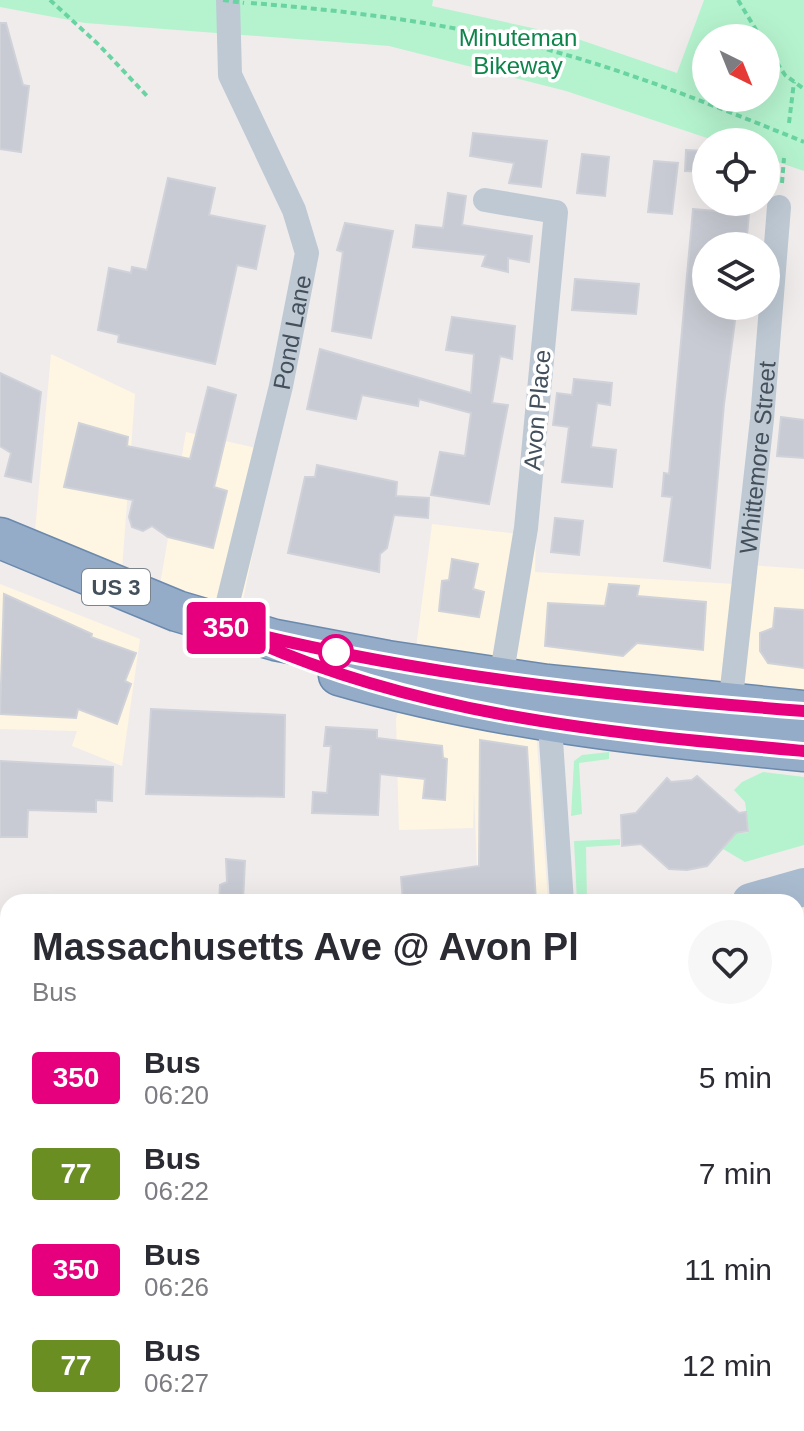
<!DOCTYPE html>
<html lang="en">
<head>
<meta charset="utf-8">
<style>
  :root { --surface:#fff; --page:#f7f7f7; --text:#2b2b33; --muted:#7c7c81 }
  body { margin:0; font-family:Arial,sans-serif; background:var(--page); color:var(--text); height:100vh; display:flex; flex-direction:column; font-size:30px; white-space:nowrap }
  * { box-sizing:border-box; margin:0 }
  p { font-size:26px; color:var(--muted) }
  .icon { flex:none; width:44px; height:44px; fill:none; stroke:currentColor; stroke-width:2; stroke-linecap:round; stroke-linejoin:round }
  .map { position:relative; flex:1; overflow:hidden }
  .drawer { position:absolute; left:0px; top:894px; width:804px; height:538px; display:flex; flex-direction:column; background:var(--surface); border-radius:24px 24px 0 0; box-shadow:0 8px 32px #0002 }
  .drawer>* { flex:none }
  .badge { padding:0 16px; border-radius:6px; font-size:28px; line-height:52px }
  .needle { width:52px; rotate:137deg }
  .buttons { position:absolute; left:692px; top:24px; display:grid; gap:16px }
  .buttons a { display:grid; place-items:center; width:88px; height:88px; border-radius:50%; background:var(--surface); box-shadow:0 8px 32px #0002; font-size:40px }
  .map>.badge { position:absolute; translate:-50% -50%; box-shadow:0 0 0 4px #fff }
  .round { display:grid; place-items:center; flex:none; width:84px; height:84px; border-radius:42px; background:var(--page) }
  .overview { display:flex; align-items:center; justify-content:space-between; height:136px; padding:0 32px }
  h1 { font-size:38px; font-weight:700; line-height:60px }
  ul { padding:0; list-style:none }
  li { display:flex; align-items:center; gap:24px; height:96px; padding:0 32px }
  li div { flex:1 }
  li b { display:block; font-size:30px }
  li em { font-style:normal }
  li .badge { min-width:88px; font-weight:700; text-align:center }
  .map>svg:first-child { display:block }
  .commercial { fill:#fef6e2 }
  .green { fill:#b5f3ce; fill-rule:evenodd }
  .building { fill:#c8cbd3; stroke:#d0d2d9; stroke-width:2 }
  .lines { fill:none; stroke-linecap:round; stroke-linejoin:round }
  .trunk-casing { stroke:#6a89ad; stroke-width:43 }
  .path { stroke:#69d4a2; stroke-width:4; stroke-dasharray:6 4; stroke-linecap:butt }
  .minor { stroke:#bec9d4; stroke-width:24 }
  .primary { stroke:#a9bbcf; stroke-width:38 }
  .trunk { stroke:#94acc8; stroke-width:40 }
  .path-bridge { stroke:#69d4a2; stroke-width:4; stroke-dasharray:6 4; stroke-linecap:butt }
  .line-casing { stroke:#fff; stroke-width:18 }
  .line { stroke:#e6007e; stroke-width:12 }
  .stop-dot { fill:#fff; stroke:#e6007e; stroke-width:4 }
  .labels { text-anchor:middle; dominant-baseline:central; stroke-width:7; stroke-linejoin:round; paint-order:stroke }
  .shield { fill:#fff; stroke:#7b848d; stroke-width:2 }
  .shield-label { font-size:22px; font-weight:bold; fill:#43505c }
  .park-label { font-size:24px; fill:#0d844a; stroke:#fff }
  .street-label { font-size:24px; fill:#43505c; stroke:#fff }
</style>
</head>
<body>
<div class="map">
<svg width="804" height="1431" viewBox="0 0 804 1431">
  <rect width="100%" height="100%" fill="#f0ecec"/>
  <path class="commercial" d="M 51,354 L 135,394 L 122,570 L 35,531 Z
    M 186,432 L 274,452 L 240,614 L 160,585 Z
    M 432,524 L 536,536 L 535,572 L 734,584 L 735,564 L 804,569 L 804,692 L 536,729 L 548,902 L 435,902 L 428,872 L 477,867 L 474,790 L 473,828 L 399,830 L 396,719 L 416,648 Z
    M 0,584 L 140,639 L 122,766 L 72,746 L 77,731 L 0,729 Z
    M 804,908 L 804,1054 L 796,1056 L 796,910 Z"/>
  <path class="green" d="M 0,0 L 433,0 L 432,6 L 569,36 L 677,73 L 704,0 L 804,0 L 804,171 L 766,158 L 766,142 L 719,142 L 566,91 L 389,46 L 85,23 L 0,7 ZM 706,38 L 766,38 L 766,98 L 706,98 Z
    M 609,752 L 609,759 L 579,763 L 582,814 L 571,816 L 574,761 L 582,755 Z
    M 763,772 L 804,777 L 804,845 L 745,862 L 723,849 L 736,834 L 749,832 L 745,802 L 734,790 L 742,782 Z
    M 620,839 L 620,845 L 586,847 L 587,902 L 577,902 L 574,841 Z"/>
  <path class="building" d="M 0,23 L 6,23 L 23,85 L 29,86 L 21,152 L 0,149 Z
    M 473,133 L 547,141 L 541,187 L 509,183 L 514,163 L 470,156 Z
    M 686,150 L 706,151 L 706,172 L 685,171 Z
    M 582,154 L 609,157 L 605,196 L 577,193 Z
    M 654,161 L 678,163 L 672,214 L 648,212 Z
    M 168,178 L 215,188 L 209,215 L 265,226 L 256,269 L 237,265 L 215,364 L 118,342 L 119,335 L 98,330 L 109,268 L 131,273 L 132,267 L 147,270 Z
    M 448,193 L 466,196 L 462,225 L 532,236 L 529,262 L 508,258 L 508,272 L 482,266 L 486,255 L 413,247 L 416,225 L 443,228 Z
    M 693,209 L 749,214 L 746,246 L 706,246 L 706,306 L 737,306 L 724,404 L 710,568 L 664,561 L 672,497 L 662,496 L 664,473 L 669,474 Z
    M 345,223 L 393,231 L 371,338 L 332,331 L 343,252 L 337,250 Z
    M 575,279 L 639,284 L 636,314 L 572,310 Z
    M 452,317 L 515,326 L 512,359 L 500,356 L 492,403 L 508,405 L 489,504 L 431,495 L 440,452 L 465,456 L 471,413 L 419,399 L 418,406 L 362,395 L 356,419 L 307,409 L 320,349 L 471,393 L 474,354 L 446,350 Z
    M 0,373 L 41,392 L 31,482 L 5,476 L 11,453 L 0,446 Z
    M 574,379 L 612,383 L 610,405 L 597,403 L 591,447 L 616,450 L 612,487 L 562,482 L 569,427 L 553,425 L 557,393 L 572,395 Z
    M 208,387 L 236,395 L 214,487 L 227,491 L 213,548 L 168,537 L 152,526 L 143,531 L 132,527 L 129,517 L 133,500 L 64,487 L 79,423 L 128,437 L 127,446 L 190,459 Z
    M 781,417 L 804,420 L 804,458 L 777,456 Z
    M 317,465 L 397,482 L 396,496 L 429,498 L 428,518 L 394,515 L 387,548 L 380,554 L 379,572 L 288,553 L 305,477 L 315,477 Z
    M 555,518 L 583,521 L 579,555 L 551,552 Z
    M 452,559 L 478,564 L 473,589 L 484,592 L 479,617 L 439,611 L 442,581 L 449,580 Z
    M 609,584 L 639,586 L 637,596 L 706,602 L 703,650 L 637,643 L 623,656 L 545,646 L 548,603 L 605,606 Z
    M 4,594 L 92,634 L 91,637 L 136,653 L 125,681 L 131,684 L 117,724 L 78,709 L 76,718 L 0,714 Z
    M 775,608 L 804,610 L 804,668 L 768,663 L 760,651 L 760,633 L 773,628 Z
    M 151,709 L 285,715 L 284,797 L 146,794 Z
    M 326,727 L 377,730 L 377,738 L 442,746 L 443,758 L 447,759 L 445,800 L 423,798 L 425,779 L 380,774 L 378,815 L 312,813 L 313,792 L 327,793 L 331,746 L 324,746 Z
    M 480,740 L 527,747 L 536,902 L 403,902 L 401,877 L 479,866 Z
    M 0,761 L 113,767 L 112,801 L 96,800 L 96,812 L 28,810 L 27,837 L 0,837 Z
    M 697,776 L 739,813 L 746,812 L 748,831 L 736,833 L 707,866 L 687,870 L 669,869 L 641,844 L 622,846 L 621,815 L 636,813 L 667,778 L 671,782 L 692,780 Z
    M 226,859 L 245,861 L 243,902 L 219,902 L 220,885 L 227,882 Z"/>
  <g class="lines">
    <g class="trunk-casing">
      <path id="trunk" d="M 0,538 L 177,611 L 275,640 L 387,661 L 547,685 L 804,711
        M 339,675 C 491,719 647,736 804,751"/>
    </g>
    <path class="path" d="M 50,0 L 99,45 L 148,97
      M 738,0 L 761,38
      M 251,3 C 338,10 425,20 510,40 C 612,64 708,103 804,142
      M 766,46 L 785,75 L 804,89
      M 789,123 L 794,82
      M 782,183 L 784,158"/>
    <g class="minor">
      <path d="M 485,200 L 556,212 L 526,528 L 501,678"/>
      <path id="s1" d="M 222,626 L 281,386 L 307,253 L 294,210 L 230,75 L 228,0"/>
      <path id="s2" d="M 730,706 L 762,419 L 779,207"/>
      <path d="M 549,711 L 562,902"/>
      <path d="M 175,1424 L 175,1431"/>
      <path d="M 310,1424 L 310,1431"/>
      <path d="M 563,1431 L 563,1424"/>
    </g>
    <path class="primary" d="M 751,902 L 804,887
      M 0,1091 L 8,1089"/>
    <use href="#trunk" class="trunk"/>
    <path class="path-bridge" d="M 223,0 L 244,3"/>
  </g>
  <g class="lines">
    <g class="line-casing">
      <path id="line" d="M 804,711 C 609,696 411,675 222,626 C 402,715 606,733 804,751"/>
    </g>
    <use href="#line" class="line"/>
  </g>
  <circle class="stop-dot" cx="336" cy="652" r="16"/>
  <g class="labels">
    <rect class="shield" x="82" y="569" width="68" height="36" rx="6"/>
    <g class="shield-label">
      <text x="116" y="587">US 3</text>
    </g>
    <g class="park-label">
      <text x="518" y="37">Minuteman<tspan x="518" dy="28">Bikeway</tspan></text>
    </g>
    <g class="street-label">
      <text stroke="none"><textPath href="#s1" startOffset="302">Pond Lane</textPath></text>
      <text transform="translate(537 410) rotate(-85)">Avon Place</text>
      <text stroke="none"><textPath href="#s2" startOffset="250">Whittemore Street</textPath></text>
    </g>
  </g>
</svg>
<div class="buttons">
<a><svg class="needle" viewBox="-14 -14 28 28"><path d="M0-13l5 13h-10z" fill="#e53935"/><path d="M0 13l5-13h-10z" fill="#7c7c81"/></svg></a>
<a><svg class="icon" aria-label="locate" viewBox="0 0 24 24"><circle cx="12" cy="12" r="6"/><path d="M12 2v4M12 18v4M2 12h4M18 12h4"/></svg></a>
<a><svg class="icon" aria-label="layers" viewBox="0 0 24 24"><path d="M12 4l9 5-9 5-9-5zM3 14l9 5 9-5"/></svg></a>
</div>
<b class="badge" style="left:226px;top:628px;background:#e6007e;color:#fff">350</b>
<section class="drawer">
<div class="overview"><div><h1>Massachusetts Ave @ Avon Pl</h1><p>Bus</p></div><a class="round"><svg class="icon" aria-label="heart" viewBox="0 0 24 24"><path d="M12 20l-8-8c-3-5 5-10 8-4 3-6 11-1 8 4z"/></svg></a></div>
<ul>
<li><span class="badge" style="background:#e6007e;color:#fff">350</span><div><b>Bus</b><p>06:20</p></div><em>5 min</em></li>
<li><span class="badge" style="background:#6b8e23;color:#fff">77</span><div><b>Bus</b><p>06:22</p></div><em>7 min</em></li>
<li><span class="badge" style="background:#e6007e;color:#fff">350</span><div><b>Bus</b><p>06:26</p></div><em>11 min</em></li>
<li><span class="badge" style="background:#6b8e23;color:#fff">77</span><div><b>Bus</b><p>06:27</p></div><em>12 min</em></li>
</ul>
</section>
</div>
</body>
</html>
